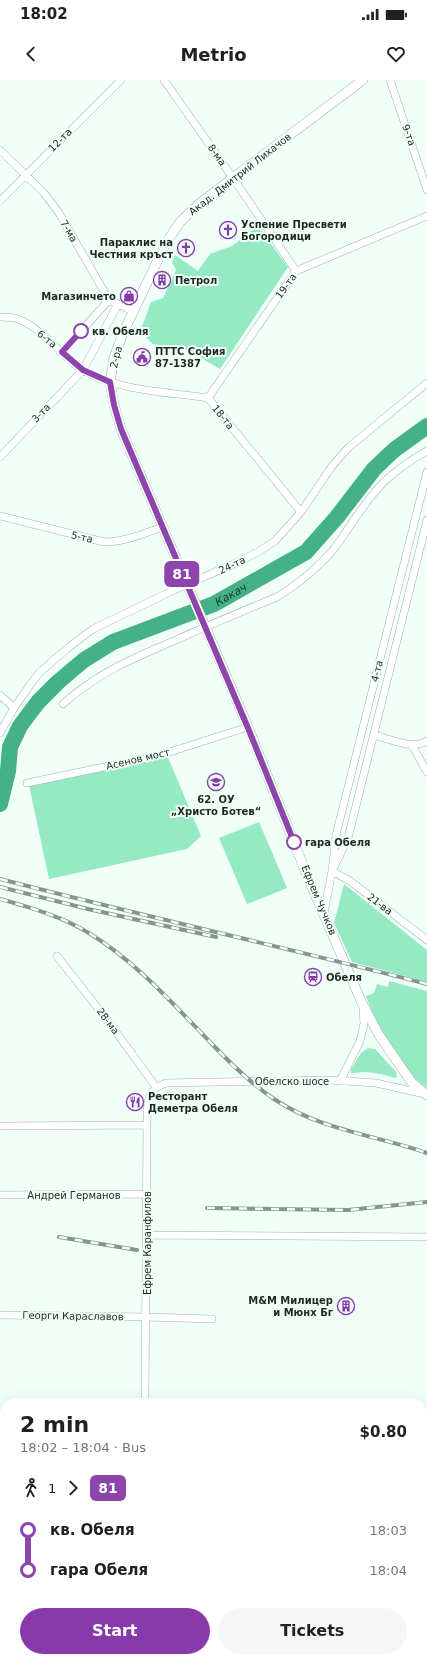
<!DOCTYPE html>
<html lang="en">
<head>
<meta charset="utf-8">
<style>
  :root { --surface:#fff; --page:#f6f6f6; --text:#202124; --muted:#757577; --accent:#883aaa }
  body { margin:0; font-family:"DejaVu Sans",sans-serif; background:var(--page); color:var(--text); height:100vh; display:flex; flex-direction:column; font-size:15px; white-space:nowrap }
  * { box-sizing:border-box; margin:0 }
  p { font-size:13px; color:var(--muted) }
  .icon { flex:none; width:22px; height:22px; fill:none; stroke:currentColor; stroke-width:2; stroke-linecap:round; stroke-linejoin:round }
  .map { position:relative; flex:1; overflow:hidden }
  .drawer { position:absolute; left:0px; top:1318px; width:427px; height:264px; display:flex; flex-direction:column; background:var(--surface); border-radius:16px 16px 0 0; box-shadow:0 4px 16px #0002 }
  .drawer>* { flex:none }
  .badge { padding:0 8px; border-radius:6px; font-size:14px; line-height:26px }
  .map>.badge { position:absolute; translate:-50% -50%; box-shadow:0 0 0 2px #fff }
  .legs { display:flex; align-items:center; gap:6px; height:44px; padding:0 20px; font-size:13px }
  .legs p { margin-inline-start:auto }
  .summary { display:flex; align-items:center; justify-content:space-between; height:68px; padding:0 20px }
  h1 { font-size:22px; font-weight:700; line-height:30px }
  .cta { display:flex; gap:8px; margin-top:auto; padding:8px 20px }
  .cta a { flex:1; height:46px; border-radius:24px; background:var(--accent); color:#fff; font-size:16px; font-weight:700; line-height:46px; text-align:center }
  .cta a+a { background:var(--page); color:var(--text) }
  ul { padding:0 20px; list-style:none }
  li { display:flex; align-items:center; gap:14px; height:40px; font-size:15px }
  li i { display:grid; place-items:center; width:6px; height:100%; margin:0 5px; background:currentColor }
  li i::after { content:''; width:10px; height:10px; margin:-5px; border:3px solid; border-radius:50%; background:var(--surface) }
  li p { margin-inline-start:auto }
  li:first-child i { background:linear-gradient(#0000 50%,currentColor 0) }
  li:last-child i { background:linear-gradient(currentColor 50%,#0000 0) }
  .status { display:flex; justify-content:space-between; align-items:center; height:28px; padding:0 20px; background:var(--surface); direction:ltr }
  .status svg { height:11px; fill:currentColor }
  header { display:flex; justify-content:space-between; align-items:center; height:52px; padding:0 20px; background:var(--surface); font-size:18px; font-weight:700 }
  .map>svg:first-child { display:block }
  .green { fill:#95e9c3 }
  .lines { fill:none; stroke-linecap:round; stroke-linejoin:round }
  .river { stroke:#45b187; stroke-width:16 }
  .minor-casing { stroke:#9bb2a7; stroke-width:8 }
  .tertiary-casing { stroke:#9bb2a7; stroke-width:10 }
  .minor { stroke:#fff; stroke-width:7 }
  .tertiary { stroke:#fff; stroke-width:9 }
  .rail-casing { stroke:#88948e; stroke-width:4 }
  .rail { stroke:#f0fff8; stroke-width:2.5; stroke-dasharray:8; stroke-linecap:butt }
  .line-1-casing { stroke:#fff; stroke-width:9 }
  .line-1 { stroke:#8e44ad; stroke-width:6 }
  .stop-1-dot { fill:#fff; stroke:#8e44ad; stroke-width:2 }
  .labels { text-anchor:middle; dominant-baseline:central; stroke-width:4; stroke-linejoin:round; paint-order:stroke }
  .street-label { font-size:10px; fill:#1f2823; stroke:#f0fff8 }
  .poi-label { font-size:10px; font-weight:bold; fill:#1f2823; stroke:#f0fff8; text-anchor:start }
  .stop-label { font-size:10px; font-weight:bold; fill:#1f2823; stroke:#f0fff8; text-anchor:start }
  .water-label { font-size:11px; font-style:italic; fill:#0f3e2c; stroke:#f0fff8 }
</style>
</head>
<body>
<div class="status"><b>18:02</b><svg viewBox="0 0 49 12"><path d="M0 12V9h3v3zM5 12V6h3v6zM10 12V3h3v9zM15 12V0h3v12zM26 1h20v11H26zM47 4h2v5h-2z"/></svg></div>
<header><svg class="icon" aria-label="back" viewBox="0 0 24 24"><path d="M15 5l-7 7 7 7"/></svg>Metrio<svg class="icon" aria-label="heart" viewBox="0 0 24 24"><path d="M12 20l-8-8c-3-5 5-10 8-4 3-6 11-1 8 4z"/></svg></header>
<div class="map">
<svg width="427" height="1582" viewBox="0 0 427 1582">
  <rect width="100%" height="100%" fill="#f0fff8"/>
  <path class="green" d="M 258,146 L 288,187 L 220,289 L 188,270 L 153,264 L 140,252 L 151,222 L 163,218 L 176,190 L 172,182 L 175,175 L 198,191 L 210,174 L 232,166 Z
    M 167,675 L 201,756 L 187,769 L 49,799 L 29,705 Z
    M 259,742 L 287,808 L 247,824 L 219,758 Z
    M 344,804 L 427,870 L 427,902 L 352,882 L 334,843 Z
    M 389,901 L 427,911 L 427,1008 L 413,997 L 377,945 L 366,916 L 374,913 L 377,904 L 388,907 Z
    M 368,968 L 375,969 L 396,992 L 397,997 L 395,998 L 381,994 L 366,992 L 351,993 L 351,989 L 361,973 Z"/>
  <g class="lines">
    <path class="river" id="s1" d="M 0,724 L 8,691 L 10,667 L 20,646 L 38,622 L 58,602 L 84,580 L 113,562 L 214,524 L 306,472 L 337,437 L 374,389 L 394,370 L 427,346"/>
    <g class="minor-casing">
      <path id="minor" d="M 164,0 L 233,98 L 296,191
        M 390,0 L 427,110
        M 0,70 L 44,113 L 59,133 L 109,220 L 133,231
        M 0,121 L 121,0
        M 0,237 C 6,237 13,237 18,239 C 44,249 60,276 83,290 C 117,311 169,312 208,318 L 301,432
        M 62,272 L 109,220
        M 208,318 L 296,191 L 427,136
        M 0,377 L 83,290 L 118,224
        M 0,436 L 104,462 C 125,462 143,454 162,447
        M 0,615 L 14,628
        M 63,624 C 97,593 134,578 176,560 C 209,545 243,531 277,517 C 298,504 317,489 333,470 C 350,448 364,421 385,401 C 397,390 412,379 427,371
        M 0,653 L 14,628 L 30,605 L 40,592 L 69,567 L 93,549 L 174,510 L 236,483 L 258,472 L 275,461 L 301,432 L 332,386 L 349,367 L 427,303
        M 374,655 C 390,659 412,670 427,661
        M 412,665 L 427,692
        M 27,703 L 157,676 L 248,647
        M 334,787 L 348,758 L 427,440
        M 332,791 L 350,801 L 427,860
        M 324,833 L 332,791 L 336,755 L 427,392
        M 57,876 L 108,941 L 156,1007
        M 340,1001 L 360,961 L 364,944 L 363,927
        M 0,1046 L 147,1045
        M 0,1115 L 147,1114
        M 147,1155 L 427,1157
        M 0,1235 L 147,1237 L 212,1239
        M 145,1323 L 147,1045 C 148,1024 144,1011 166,1003 L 329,1000 L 376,1003 L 425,1014
        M 0,1446 L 5,1446
        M 422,1446 L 427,1446"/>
    </g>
    <g class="tertiary-casing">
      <path id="tertiary" d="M 363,0 L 226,103 L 199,124 L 180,142 L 166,163 L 123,253 L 114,278 L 110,302 L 114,325 L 121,349 L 248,647 L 311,805 L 362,923 L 379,955 L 412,1003 L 427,1015"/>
    </g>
    <use href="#minor" class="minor"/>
    <use href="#tertiary" class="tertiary"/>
    <g class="rail-casing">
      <path id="rail" d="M 0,799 C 142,836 285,867 427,904
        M 0,807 L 88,829 L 216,857
        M 0,819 C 32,828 64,837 92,855 C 137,883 174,925 211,963 C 230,983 250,1003 274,1019 C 320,1050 375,1055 427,1073
        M 207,1128 L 348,1130 L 427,1122
        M 59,1157 L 137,1170
        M 0,1467 L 5,1467
        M 422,1475 L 427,1475
        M 422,1514 L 427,1516"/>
    </g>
    <use href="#rail" class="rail"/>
  </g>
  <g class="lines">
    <g class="line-1-casing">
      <path id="line-1" d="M 81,251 L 62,272 L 83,290 L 110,302 L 114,325 L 121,349 L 248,648 L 294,762"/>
    </g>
    <use href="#line-1" class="line-1"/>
  </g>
  <defs>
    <g id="church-ring" transform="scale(0.9)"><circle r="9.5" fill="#f0fff8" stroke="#883aaa" stroke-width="1.5"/><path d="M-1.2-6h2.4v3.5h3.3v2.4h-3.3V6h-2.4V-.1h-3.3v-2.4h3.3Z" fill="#883aaa"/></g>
    <g id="building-ring" transform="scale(0.9)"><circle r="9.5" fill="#f0fff8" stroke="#883aaa" stroke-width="1.5"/><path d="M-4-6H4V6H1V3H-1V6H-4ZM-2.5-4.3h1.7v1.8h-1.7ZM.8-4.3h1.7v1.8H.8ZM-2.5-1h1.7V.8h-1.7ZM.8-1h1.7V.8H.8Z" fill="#883aaa"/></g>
    <g id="shop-ring" transform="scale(0.9)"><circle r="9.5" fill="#f0fff8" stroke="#883aaa" stroke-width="1.5"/><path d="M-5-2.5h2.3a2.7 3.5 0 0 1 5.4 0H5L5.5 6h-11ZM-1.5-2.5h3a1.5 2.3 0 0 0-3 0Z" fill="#883aaa"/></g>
    <g id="civic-ring" transform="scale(0.9)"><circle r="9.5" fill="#f0fff8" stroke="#883aaa" stroke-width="1.5"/><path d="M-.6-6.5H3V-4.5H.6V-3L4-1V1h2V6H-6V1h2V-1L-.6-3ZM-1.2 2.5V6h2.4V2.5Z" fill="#883aaa"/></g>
    <g id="school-ring" transform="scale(0.9)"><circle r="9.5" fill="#f0fff8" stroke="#883aaa" stroke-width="1.5"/><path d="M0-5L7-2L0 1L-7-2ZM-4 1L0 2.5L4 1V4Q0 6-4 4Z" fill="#883aaa"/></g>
    <g id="station-ring" transform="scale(0.9)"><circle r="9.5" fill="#f0fff8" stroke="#883aaa" stroke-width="1.5"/><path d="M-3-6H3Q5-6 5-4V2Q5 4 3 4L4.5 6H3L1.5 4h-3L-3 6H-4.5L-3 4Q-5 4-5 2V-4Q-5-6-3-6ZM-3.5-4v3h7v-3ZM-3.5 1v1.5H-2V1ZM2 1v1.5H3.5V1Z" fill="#883aaa"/></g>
    <g id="restaurant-ring" transform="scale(0.9)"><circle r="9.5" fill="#f0fff8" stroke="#883aaa" stroke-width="1.5"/><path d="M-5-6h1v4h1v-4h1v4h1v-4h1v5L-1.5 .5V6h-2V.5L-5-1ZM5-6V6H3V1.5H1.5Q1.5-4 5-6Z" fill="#883aaa"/></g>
  </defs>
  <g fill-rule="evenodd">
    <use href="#church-ring" x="228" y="150"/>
    <use href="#church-ring" x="186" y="168"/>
    <use href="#building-ring" x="162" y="200"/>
    <use href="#shop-ring" x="129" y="216"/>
    <use href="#civic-ring" x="142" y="277"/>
    <use href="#school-ring" x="216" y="702"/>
    <use href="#station-ring" x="313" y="897"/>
    <use href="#restaurant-ring" x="135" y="1022"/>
    <use href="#building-ring" x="346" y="1226"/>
  </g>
  <g class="stop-1-dot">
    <circle cx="81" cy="251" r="7"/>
    <circle cx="294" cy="762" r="7"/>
  </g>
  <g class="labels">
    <g class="street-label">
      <text transform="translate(409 55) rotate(71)">9-та</text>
      <text transform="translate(60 60) rotate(-45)">12-та</text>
      <text transform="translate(217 75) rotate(55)">8-ма</text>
      <text transform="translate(240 94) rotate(-38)">Акад. Дмитрий Лихачов</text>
      <text transform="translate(69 151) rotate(60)">7-ма</text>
      <text transform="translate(286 206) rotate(-54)">19-та</text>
      <text transform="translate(47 259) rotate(40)">6-та</text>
      <text transform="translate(116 277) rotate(-76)">2-ра</text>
      <text transform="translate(41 333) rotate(-46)">3-та</text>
      <text transform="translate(223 337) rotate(51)">18-та</text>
      <text transform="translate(82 457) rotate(13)">5-та</text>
      <text transform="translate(232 485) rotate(-25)">24-та</text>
      <text transform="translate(377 591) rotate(-76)">4-та</text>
      <text transform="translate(138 679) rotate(-13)">Асенов мост</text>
      <text transform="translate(319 820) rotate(67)">Ефрем Чучков</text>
      <text transform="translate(380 824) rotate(37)">21-ва</text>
      <text transform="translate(108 941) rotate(53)">28-ма</text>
      <text x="292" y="1001">Обелско шосе</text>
      <text x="74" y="1115">Андрей Германов</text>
      <text transform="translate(147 1163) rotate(-90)">Ефрем Каранфилов</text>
      <text transform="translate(73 1236) rotate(1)">Георги Караславов</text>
    </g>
    <g class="poi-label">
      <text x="241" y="144">Успение Пресвети<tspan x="241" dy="12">Богородици</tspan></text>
      <text x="173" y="162" text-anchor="end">Параклис на<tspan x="173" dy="12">Честния кръст</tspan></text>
      <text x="175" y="200">Петрол</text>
      <text x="116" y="216" text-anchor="end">Магазинчето</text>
      <text x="155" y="271">ПТТС София<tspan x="155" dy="12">87-1387</tspan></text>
      <text x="216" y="719" text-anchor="middle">62. ОУ<tspan x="216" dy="12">„Христо Ботев“</tspan></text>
      <text x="326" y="897">Обеля</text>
      <text x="148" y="1016">Ресторант<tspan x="148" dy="12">Деметра Обеля</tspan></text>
      <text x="333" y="1220" text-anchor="end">М&amp;M Mилицер<tspan x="333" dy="12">и Мюнх Бг</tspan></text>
    </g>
    <g class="stop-label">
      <text x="92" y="251">кв. Обеля</text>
      <text x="305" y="762">гара Обеля</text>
    </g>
    <g class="water-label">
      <text stroke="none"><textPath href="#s1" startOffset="335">Какач</textPath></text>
    </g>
  </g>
</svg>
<b class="badge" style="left:182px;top:494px;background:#8e44ad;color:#fff">81</b>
<section class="drawer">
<div class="summary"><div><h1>2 min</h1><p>18:02 – 18:04 · Bus</p></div><b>$0.80</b></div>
<div class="legs"><svg class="icon" aria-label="walk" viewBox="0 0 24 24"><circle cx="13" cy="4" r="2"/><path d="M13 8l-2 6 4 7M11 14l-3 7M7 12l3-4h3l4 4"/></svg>1<svg class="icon" aria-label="forward" viewBox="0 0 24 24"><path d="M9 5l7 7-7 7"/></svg><b class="badge" style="background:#8e44ad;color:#fff">81</b></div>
<ul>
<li><i style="color:#8e44ad"></i><b>кв. Обеля</b><p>18:03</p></li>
<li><i style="color:#8e44ad"></i><b>гара Обеля</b><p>18:04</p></li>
</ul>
<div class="cta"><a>Start</a><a>Tickets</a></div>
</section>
</div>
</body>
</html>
